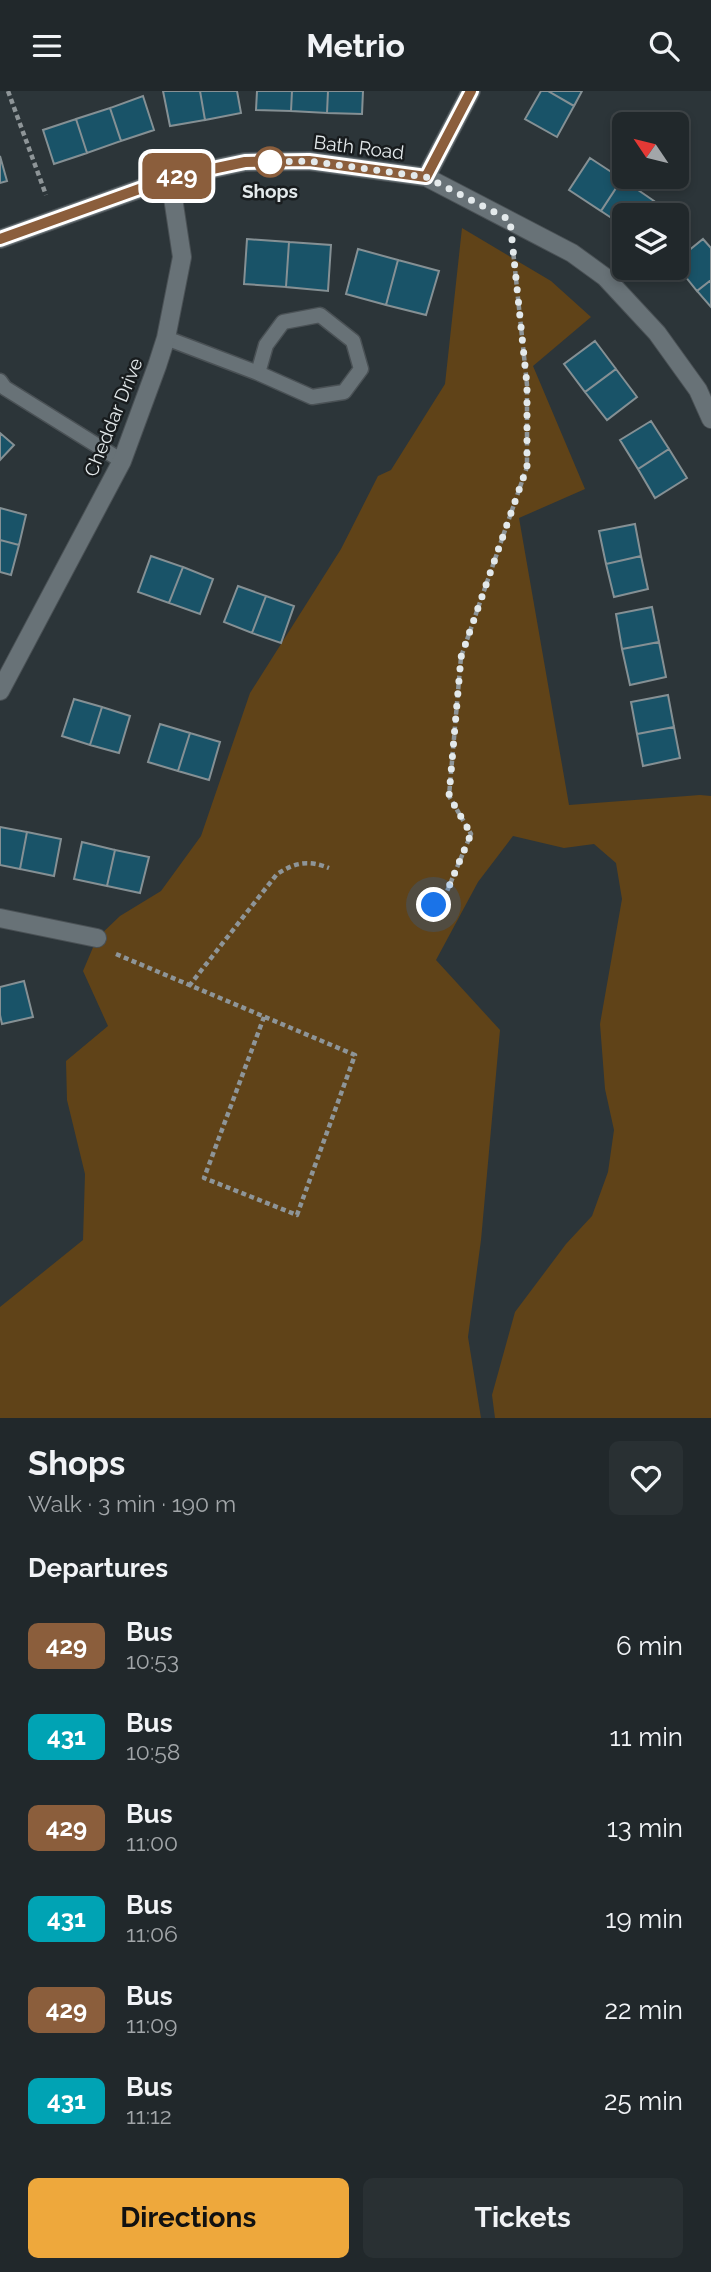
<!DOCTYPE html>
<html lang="en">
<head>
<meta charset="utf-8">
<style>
  :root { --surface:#21282b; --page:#293033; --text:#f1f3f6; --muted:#a2a6a9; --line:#3e4447; --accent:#eea83c }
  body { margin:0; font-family:Raleway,sans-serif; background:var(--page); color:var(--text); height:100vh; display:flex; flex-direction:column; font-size:26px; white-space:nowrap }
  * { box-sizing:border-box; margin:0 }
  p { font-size:23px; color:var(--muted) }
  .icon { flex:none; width:38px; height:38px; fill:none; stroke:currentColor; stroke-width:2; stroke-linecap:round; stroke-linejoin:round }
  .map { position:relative; height:1327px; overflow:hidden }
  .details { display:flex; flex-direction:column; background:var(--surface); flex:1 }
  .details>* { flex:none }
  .badge { padding:0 14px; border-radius:10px; font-size:24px; line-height:46px }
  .needle { width:46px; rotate:305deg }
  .controls { position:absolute; left:612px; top:21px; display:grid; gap:14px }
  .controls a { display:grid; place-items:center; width:77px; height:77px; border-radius:10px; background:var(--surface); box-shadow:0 4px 10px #0003,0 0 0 2px var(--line); font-size:35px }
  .you { position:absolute; width:35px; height:35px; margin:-18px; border:5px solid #fff; border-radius:50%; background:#1a73e8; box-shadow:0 0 0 10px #1a73e833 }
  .map>.badge { position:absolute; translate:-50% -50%; box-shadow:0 0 0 4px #fff }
  h2 { padding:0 28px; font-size:26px; line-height:63px }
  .round { display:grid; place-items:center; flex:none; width:74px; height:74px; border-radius:10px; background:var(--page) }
  .headline { display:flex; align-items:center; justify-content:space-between; height:119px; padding:0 28px }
  h1 { font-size:33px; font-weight:700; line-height:52px }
  .button { display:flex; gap:14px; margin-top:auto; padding:14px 28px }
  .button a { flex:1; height:80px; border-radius:10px; background:var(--accent); color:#111; font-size:28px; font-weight:700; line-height:80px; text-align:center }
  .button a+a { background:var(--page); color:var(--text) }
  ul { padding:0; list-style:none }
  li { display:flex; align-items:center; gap:21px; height:91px; padding:0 28px }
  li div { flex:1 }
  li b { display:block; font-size:26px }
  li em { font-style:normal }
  li .badge { min-width:77px; font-weight:700; text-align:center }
  header { display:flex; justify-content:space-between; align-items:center; height:91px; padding:0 28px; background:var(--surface); font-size:32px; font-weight:700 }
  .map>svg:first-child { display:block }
  .green { fill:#604318 }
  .building { fill:#195368; stroke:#859094; stroke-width:2 }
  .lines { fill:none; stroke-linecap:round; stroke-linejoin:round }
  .service-casing { stroke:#4a5155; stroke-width:17 }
  .minor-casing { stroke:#4a5155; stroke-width:20 }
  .path { stroke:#8e9598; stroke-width:4.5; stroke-dasharray:5 3.5; stroke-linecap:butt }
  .service { stroke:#687277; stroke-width:14 }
  .minor { stroke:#687277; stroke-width:18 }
  .line-casing { stroke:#fff; stroke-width:16 }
  .line { stroke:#8b5e3c; stroke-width:10 }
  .walk { stroke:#e3e9eb; stroke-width:7; stroke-dasharray:0 12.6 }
  .stop-dot { fill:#fff; stroke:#8b5e3c; stroke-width:3.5 }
  .labels { text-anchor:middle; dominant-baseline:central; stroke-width:5; stroke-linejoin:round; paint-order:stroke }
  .street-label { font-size:19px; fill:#e3e9eb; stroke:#181c1e }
  .stop-label { font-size:19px; font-weight:bold; fill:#e3e9eb; stroke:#181c1e }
</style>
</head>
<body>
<header><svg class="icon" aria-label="menu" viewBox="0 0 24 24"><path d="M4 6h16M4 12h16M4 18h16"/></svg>Metrio<svg class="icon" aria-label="search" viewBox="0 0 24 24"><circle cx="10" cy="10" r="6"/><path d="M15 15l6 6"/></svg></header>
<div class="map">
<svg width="711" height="1327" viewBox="0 0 711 1327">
  <rect width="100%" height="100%" fill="#2c3539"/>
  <path class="green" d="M 462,137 L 551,190 L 591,226 L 533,275 L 585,398 L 519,427 L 569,714 L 700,704 L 711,705 L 711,1327 L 495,1327 L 492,1304 L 515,1221 L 566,1153 L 592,1125 L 608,1081 L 614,1039 L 605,998 L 600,933 L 622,808 L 616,772 L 594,753 L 564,757 L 513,745 L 478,791 L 436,869 L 500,939 L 481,1149 L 468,1246 L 481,1327 L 0,1327 L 0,1216 L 83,1149 L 85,1083 L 67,1009 L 66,970 L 108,935 L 83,880 L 97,847 L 120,825 L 161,800 L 201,745 L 250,602 L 341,458 L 378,385 L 391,379 L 445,293 Z"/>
  <path class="building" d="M 163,0 L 200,0 L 205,29 L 170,35 Z
    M 200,0 L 237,0 L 241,22 L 205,29 Z
    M 257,0 L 292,0 L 291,20 L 256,19 Z
    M 292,0 L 328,0 L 327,22 L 291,20 Z
    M 328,0 L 363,0 L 362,23 L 327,22 Z
    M 541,0 L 548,0 L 574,15 L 557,46 L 525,28 Z
    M 548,0 L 582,0 L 574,15 Z
    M 143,5 L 154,39 L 121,50 L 110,17 Z
    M 110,17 L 121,50 L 87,62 L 76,28 Z
    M 76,28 L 87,62 L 54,73 L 43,39 Z
    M 0,65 L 7,90 L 0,92 Z
    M 590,67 L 622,88 L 601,120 L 569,99 Z
    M 622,88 L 654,110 L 644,124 L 625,124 L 625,136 L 601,120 Z
    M 247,148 L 289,151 L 286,196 L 244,193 Z
    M 703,148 L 711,157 L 711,189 L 697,200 L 677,175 L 677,169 Z
    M 289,151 L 331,154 L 328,200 L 286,196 Z
    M 358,158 L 398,169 L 386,214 L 346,203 Z
    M 398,169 L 439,180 L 426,224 L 386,214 Z
    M 711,189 L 711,216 L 697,200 Z
    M 595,250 L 616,278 L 585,301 L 564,273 Z
    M 616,278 L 637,306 L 607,329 L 585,301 Z
    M 651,330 L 669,358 L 638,378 L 620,349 Z
    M 0,342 L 14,354 L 0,369 Z
    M 669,358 L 687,387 L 655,407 L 638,378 Z
    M 0,417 L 26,424 L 19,454 L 0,449 Z
    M 635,433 L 641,465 L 606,473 L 599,440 Z
    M 0,449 L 19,454 L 11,484 L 0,481 Z
    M 151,465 L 183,476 L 169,512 L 138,501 Z
    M 641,465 L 648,498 L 614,506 L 606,473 Z
    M 183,476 L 213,488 L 200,523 L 169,512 Z
    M 238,495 L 266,505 L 252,542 L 224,531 Z
    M 266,505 L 294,515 L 281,552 L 252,542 Z
    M 652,516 L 659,551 L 622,558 L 616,523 Z
    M 659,551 L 666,586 L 630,594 L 622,558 Z
    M 668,604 L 674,636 L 637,643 L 631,611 Z
    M 74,608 L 102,616 L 90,654 L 62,645 Z
    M 102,616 L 130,625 L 119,662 L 90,654 Z
    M 160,633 L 190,642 L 178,680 L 148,671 Z
    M 674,636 L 680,667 L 643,675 L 637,643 Z
    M 190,642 L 220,651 L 209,689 L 178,680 Z
    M 0,736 L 27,741 L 20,778 L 0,774 Z
    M 27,741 L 61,748 L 54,785 L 20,778 Z
    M 82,751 L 115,759 L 107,795 L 74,788 Z
    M 115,759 L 149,766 L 140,802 L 107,795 Z
    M 24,890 L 33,926 L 2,933 L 0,924 L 0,896 Z"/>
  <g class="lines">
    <g class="service-casing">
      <path id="service" d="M 166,247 L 258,282 L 312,306 L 344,301 L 361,278 L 353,250 L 320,224 L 283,231 L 266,254 L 258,282
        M 0,290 L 5,297 L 122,370"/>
    </g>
    <g class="minor-casing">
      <path id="minor" d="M 426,86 L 471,0
        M 0,148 L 170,87 L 245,71 L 309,70 L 426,86 L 572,162 L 605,186 L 657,242 L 698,299 L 711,328
        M 0,600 L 122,370 L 157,275 L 166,247 L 182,166 L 170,87
        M 0,827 L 97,847"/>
    </g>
    <path class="path" d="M 8,0 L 46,104
      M 434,814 L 440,817 L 471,743 L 449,705 L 461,566 L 527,376 L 527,294 L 513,159
      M 116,863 L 355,964 L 297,1124 L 204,1087 L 264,926
      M 189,895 L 277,783 C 296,771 308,769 329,777"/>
    <use href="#service" class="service"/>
    <use href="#minor" class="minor"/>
  </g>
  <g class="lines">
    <g class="line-casing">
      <path id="line" d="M 0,148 L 170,87 L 245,71 L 309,70 L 426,86 L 471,0"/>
    </g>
    <use href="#line" class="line"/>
    <path class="walk" d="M 270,71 L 267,71 L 309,70 L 426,86 L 510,129 L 527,294 L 527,376 L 461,566 L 449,705 L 471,743 L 440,817 L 434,814"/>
  </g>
  <circle class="stop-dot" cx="270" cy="71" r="14"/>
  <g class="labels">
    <g class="street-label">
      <text transform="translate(359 56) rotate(7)">Bath Road</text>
      <text transform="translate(113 326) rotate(-68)">Cheddar Drive</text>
    </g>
    <g class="stop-label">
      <text x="270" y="100">Shops</text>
    </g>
  </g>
</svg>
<div class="controls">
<a><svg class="needle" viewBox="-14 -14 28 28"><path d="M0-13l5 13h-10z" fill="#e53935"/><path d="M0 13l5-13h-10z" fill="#a2a6a9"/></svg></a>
<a><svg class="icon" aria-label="layers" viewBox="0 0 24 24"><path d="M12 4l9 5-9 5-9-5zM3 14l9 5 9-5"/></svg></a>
</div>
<div class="you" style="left:434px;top:814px"></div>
<b class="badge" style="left:177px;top:85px;background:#8b5e3c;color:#fff">429</b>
</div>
<section class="details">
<div class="headline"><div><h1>Shops</h1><p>Walk · 3 min · 190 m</p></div><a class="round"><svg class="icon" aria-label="heart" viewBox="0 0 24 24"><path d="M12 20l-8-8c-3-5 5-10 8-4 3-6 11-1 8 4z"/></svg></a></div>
<h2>Departures</h2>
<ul>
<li><span class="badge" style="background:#8b5e3c;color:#fff">429</span><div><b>Bus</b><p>10:53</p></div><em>6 min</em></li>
<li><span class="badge" style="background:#00a3b4;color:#fff">431</span><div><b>Bus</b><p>10:58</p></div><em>11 min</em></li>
<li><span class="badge" style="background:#8b5e3c;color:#fff">429</span><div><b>Bus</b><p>11:00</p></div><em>13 min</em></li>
<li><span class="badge" style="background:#00a3b4;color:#fff">431</span><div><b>Bus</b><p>11:06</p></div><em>19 min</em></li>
<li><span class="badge" style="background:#8b5e3c;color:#fff">429</span><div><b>Bus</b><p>11:09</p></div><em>22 min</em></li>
<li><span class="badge" style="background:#00a3b4;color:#fff">431</span><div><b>Bus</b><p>11:12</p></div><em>25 min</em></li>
</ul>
<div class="button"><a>Directions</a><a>Tickets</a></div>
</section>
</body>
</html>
